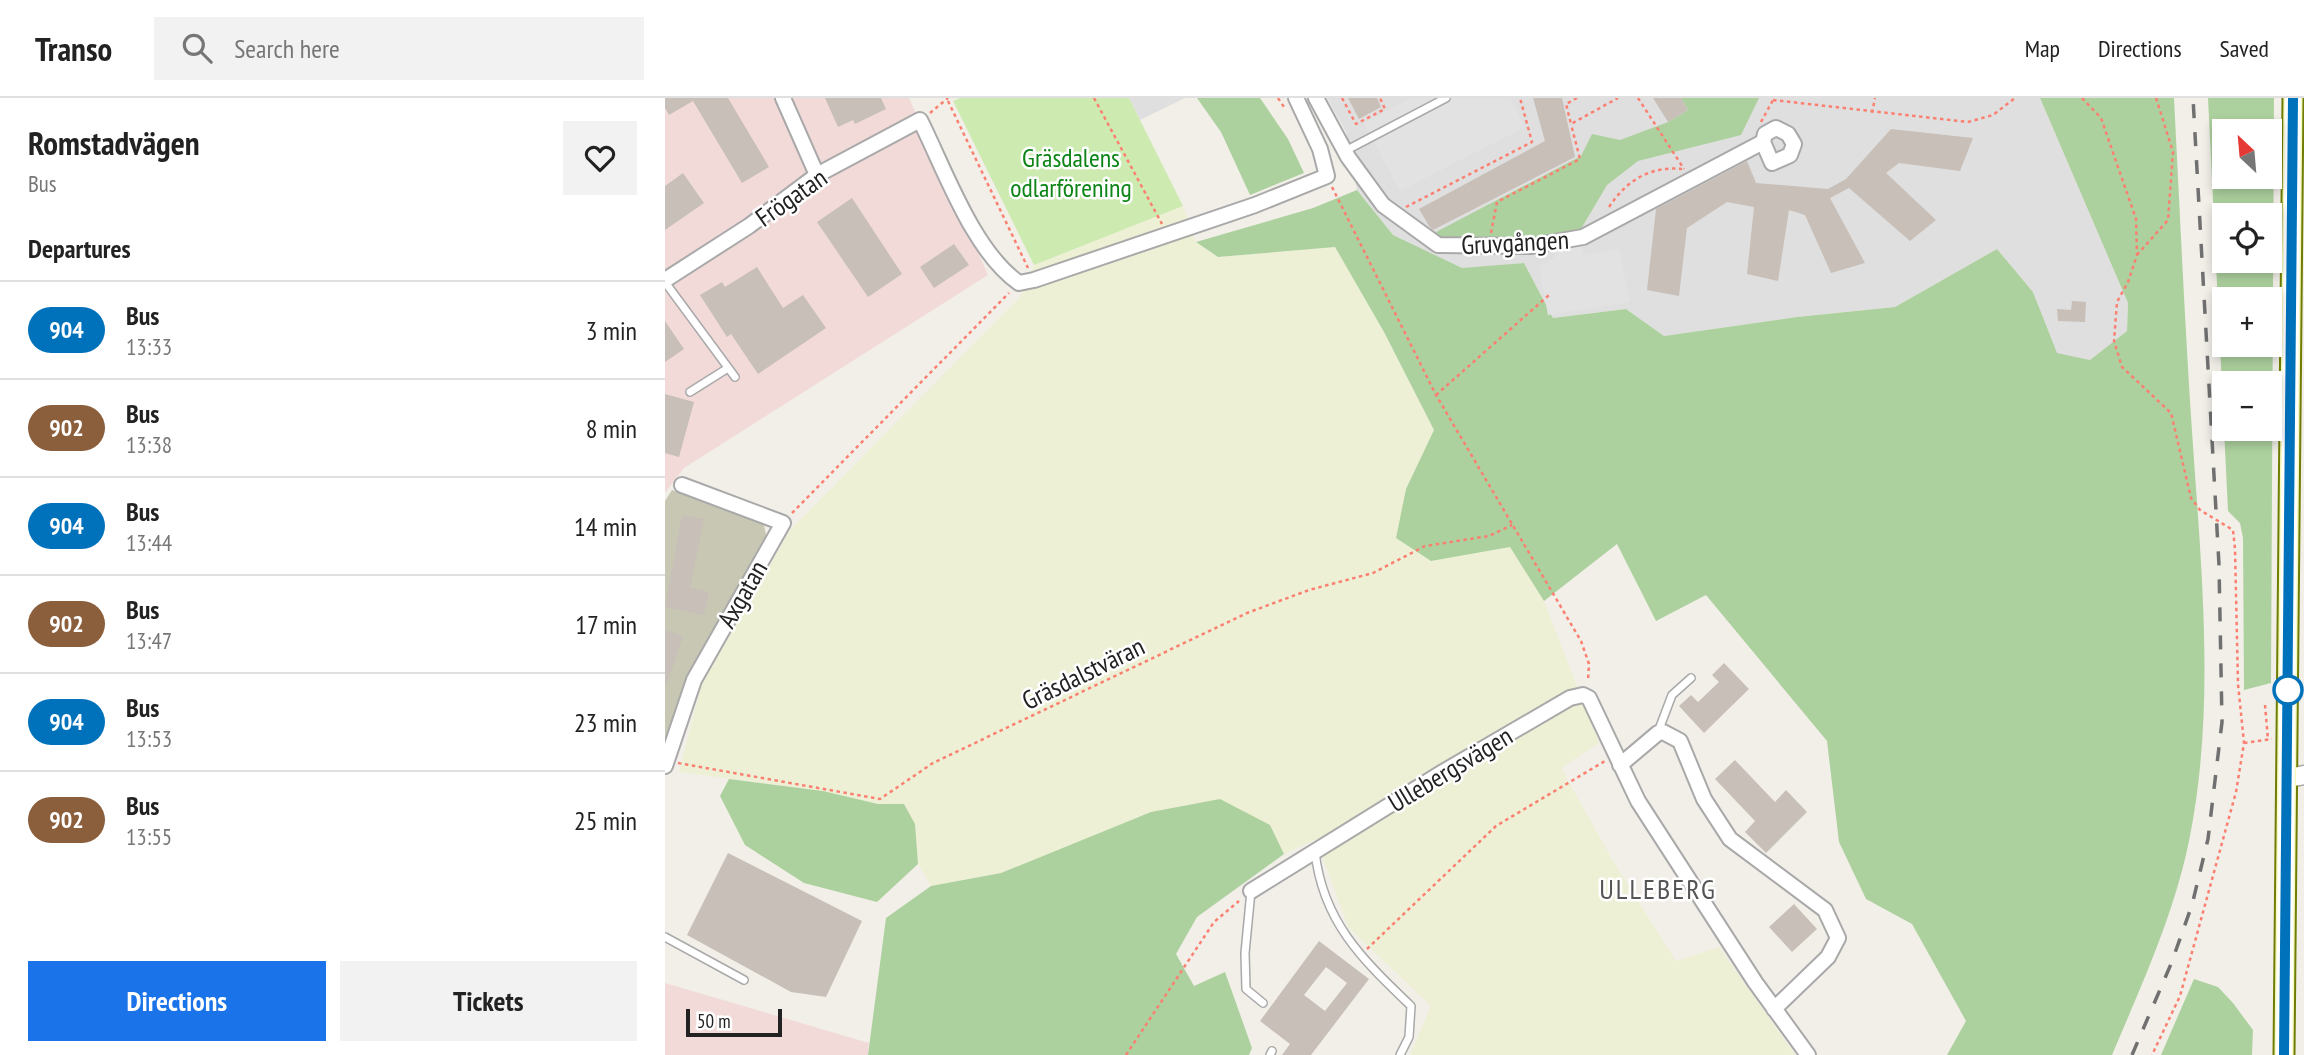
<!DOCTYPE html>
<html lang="en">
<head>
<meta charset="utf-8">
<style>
  :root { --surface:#fff; --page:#f2f2f2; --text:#222; --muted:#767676; --line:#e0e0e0; --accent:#1a73e8 }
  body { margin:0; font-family:"PT Sans Narrow",sans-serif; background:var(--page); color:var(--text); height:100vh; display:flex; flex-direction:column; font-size:26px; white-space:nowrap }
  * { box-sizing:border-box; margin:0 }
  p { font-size:23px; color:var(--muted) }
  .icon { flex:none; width:38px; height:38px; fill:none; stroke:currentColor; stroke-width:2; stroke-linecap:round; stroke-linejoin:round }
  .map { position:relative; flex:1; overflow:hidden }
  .drawer { display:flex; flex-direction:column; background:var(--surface); width:665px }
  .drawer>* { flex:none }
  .badge { padding:0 14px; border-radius:23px; font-size:24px; line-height:46px }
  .needle { width:46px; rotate:334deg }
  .tools { position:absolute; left:1547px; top:21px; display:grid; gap:14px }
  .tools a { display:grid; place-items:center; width:70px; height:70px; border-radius:0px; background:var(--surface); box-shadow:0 4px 10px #0003; font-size:35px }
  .scale { position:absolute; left:21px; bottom:18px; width:96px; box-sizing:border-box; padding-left:7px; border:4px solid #222; border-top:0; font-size:19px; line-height:24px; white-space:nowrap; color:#222; -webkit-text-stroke:5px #fff; paint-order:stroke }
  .map>.badge { position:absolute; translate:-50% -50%; box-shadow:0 0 0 4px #fff }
  h2 { padding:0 28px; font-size:26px; line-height:63px }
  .round { display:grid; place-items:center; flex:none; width:74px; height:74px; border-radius:0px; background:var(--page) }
  .overview { display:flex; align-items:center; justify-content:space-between; height:119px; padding:0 28px }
  h1 { font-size:33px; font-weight:700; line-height:52px }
  .action { display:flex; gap:14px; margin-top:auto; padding:14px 28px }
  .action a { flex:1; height:80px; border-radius:0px; background:var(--accent); color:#fff; font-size:28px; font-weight:700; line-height:80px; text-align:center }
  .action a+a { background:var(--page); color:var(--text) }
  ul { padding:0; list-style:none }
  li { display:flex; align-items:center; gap:21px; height:98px; padding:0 28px; border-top:2px solid var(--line) }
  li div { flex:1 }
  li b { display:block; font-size:26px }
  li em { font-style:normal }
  li .badge { min-width:77px; font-weight:700; text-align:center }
  header { display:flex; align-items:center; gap:42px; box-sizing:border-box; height:98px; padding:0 35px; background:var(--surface); border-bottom:2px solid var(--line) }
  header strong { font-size:33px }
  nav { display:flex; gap:38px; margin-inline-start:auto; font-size:24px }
  .search { width:490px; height:63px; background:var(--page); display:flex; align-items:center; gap:18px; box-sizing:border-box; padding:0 24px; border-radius:0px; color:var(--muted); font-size:26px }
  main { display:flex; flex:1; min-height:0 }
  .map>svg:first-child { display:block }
  .residential { fill:#e0dfdf }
  .commercial { fill:#f2dad9 }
  .construction { fill:#c7c7b4 }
  .farmland { fill:#eef0d5 }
  .grass { fill:#cdebb0 }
  .forest { fill:#add19e; fill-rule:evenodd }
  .parking { fill:#e2e2e2 }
  .building { fill:#c7bfb8; fill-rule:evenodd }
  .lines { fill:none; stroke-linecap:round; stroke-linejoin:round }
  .service-casing { stroke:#a9a9a9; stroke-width:10 }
  .minor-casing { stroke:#a9a9a9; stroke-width:18 }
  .tertiary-casing { stroke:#a9a9a9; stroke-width:21 }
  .secondary-casing { stroke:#707d05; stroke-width:23 }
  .path { stroke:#fa8072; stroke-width:2.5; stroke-dasharray:3.5 3.5; stroke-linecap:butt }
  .service { stroke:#fff; stroke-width:7 }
  .minor { stroke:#fff; stroke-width:14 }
  .tertiary { stroke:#fff; stroke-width:18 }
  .secondary { stroke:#f7fabf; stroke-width:19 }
  .rail { stroke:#707070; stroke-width:3.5; stroke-dasharray:14 14; stroke-linecap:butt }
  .line-casing { stroke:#fff; stroke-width:16 }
  .line { stroke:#0072bc; stroke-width:10 }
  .stop-dot { fill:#fff; stroke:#0072bc; stroke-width:3.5 }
  .labels { text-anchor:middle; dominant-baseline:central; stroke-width:5; stroke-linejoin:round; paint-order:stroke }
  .park-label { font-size:26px; fill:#0c8416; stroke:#fff }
  .street-label { font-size:26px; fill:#222; stroke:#fff }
  .neighbourhood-label { font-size:28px; letter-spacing:2px; fill:#555; stroke:#fff }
</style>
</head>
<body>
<header>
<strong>Transo</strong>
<div class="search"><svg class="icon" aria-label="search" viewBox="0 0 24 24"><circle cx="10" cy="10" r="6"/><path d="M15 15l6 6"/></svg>Search here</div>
<nav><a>Map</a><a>Directions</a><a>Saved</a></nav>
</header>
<main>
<section class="drawer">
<div class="overview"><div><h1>Romstadvägen</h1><p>Bus</p></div><a class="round"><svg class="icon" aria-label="heart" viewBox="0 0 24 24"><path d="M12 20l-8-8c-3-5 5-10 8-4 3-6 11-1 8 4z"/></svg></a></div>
<h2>Departures</h2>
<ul>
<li><span class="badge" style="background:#0072bc;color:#fff">904</span><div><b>Bus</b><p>13:33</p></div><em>3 min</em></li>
<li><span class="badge" style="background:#8b5e3c;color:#fff">902</span><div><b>Bus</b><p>13:38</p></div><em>8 min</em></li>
<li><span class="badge" style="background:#0072bc;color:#fff">904</span><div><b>Bus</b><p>13:44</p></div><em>14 min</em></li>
<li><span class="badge" style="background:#8b5e3c;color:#fff">902</span><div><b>Bus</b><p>13:47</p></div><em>17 min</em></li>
<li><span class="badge" style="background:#0072bc;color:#fff">904</span><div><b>Bus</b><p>13:53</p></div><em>23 min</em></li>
<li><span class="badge" style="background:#8b5e3c;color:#fff">902</span><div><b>Bus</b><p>13:55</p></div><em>25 min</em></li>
</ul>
<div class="action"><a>Directions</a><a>Tickets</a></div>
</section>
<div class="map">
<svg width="1639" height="957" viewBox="0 0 1639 957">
  <rect width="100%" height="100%" fill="#f2efe9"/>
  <path class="residential" d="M 464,0 L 520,0 L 475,22 Z
    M 662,0 L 1375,0 L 1463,205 L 1462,233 L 1426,262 L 1392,256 L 1368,194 L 1332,151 L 1230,209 L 1132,219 L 999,238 L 961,211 L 888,220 L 859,165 L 797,171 L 728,137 L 692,92 L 681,34 Z"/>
  <path class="commercial" d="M 0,0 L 244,0 L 323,177 L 19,370 L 0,395 Z
    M 0,885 L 204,945 L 203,957 L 0,957 Z"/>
  <path class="construction" d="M 7,392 L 94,421 L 99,427 L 103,446 L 0,651 L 0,403 Z"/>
  <path class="farmland" d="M 518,108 L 531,144 L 553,159 L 670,149 L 719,234 L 769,332 L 741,391 L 766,463 L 845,449 L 879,503 L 934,645 L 896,670 L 951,768 L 1011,863 L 1054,849 L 1130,957 L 745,957 L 766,908 L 683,829 L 651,741 L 619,756 L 605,727 L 486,714 L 336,775 L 266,788 L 253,766 L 250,726 L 239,706 L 213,706 L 158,693 L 14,674 L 36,588 L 125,432 L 354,200 L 369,167 Z"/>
  <path class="grass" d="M 295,0 L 464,0 L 518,108 L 369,167 L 288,3 Z"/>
  <path class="forest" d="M 532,0 L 595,0 L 623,41 L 639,75 L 585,97 L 556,34 Z
    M 1016,0 L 1094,0 L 1076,37 L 973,63 L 942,87 L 916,131 L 871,143 L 777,144 L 771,134 L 916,58 L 927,36 L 955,42 L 1003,24 L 1023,12 Z
    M 1375,0 L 1509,0 C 1515,116 1520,232 1528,348 C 1537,477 1550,611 1525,738 C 1510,815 1477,886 1447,957 L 1282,957 L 1301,923 L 1247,826 L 1201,801 L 1174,744 L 1162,643 L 1041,497 L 991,523 L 952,446 L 879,503 L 845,449 L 766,463 L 731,440 L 741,391 L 769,332 L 719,234 L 670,149 L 553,159 L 531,144 L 648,110 L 692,92 L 728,137 L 797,170 L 859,165 L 888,220 L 961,211 L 999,238 L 1132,219 L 1230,209 L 1332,151 L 1368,194 L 1392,255 L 1425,262 L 1462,233 L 1463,205 Z
    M 1543,0 L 1609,0 L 1606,585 L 1579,592 L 1578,440 L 1575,425 L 1563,413 ZM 1559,33 L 1605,33 L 1605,79 L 1559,79 ZM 1559,117 L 1605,117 L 1605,163 L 1559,163 ZM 1605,201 L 1605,247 L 1559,247 L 1559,201 ZM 1605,285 L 1605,331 L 1559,331 L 1559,285 Z
    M 64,681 L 158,693 L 213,706 L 239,706 L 250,726 L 253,766 L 212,804 L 139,785 L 80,747 L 55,698 Z
    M 555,701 L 605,727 L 619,756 L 532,819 L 511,856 L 529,888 L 560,874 L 587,950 L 584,957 L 203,957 L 221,820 L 266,788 L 336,775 L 486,714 Z
    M 1529,881 L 1553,889 L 1568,905 L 1588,932 L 1587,957 L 1496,957 Z"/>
  <path class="parking" d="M 746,0 L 845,0 L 860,29 L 735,93 L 699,25 Z
    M 916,146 L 919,157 L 954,151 L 965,204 L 883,217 L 874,169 L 890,159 L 890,149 Z"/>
  <path class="building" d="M 0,0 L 63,0 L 104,69 L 77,85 L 28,3 L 4,17 L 0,10 Z
    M 160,0 L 216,0 L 221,11 L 190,26 L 188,22 L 173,29 Z
    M 683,0 L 712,0 L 716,9 L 694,21 Z
    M 868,0 L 897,0 L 910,59 L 768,132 L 764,128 L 754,111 L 880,43 Z
    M 988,0 L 1016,0 L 1023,12 L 1003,24 Z
    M 1226,31 L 1308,40 L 1295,73 L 1234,65 L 1221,75 L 1271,122 L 1245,143 L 1184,90 L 1165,100 L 1200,165 L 1166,175 L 1140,117 L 1124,112 L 1113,183 L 1082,176 L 1089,109 L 1062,104 L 1022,130 L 1014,198 L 982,192 L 991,111 L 1082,63 L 1091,85 L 1163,91 L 1181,81 Z
    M 18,75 L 39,105 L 0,132 L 0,88 Z
    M 187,100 L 237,176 L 203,199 L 152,124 Z
    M 289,146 L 304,167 L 269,190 L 255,169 Z
    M 92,169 L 118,210 L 138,197 L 161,230 L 93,276 L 66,236 L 62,239 L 35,197 L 57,184 L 60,189 Z
    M 1407,203 L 1421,204 L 1420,224 L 1393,223 L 1392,211 L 1406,212 Z
    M 0,223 L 19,251 L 0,264 Z
    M 0,296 L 29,304 L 14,359 L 0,355 Z
    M 17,417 L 39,421 L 25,490 L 44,494 L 39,517 L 0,509 Z
    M 0,532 L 18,538 L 2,586 L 0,586 Z
    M 1059,565 L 1084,591 L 1039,635 L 1014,608 L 1026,597 L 1033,604 L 1054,584 L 1047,577 Z
    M 1070,662 L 1110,704 L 1121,692 L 1142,714 L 1101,755 L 1080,734 L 1090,723 L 1050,681 Z
    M 63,755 L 197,823 L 161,899 L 126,894 L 22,837 Z
    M 1129,806 L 1152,831 L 1127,854 L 1104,829 Z
    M 654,843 L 704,881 L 646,957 L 617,957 L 625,946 L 595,923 ZM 661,869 L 682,885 L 660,913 L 639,897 Z"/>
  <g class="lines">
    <g class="service-casing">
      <path id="service" d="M 680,53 L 781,0
        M 0,184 L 70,279
        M 25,294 L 63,270
        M 993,634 L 1007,597 L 1026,580
        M 650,754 C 658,824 697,861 746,908 L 744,939 L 735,957
        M 586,793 L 580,855 L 581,891 L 598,905
        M 0,839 L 79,882
        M 605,957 L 607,953"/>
    </g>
    <g class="minor-casing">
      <path id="minor" d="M 118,0 L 152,77
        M 651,0 L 683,59 L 718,107 L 773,147 L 867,148 L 918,139 L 1098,44 L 1100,36 L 1111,30 L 1123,36 L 1129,46 L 1125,57 L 1107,65 L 1098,44
        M 0,182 L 84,128 L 152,77 L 255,22 C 280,72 308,153 354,185 L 369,182 L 590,107 L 662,78 L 655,51 L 631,0
        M 955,667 L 993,635 L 998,634 L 1015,643 L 1039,701 L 1065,741 L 1160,812 L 1173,840 L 1163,859 L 1109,911
        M 0,668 L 29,582 L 118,425 L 17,387
        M 586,793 L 778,674 L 905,600 L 918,597 L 924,600 L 973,703 L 1090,884 L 1143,957"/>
    </g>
    <g class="tertiary-casing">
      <path id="tertiary" d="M 1623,680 L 1639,677"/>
    </g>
    <g class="secondary-casing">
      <path id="secondary" d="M 1619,957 L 1628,0"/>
    </g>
    <path class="path" d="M 429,0 L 497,126
      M 613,0 L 619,9
      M 677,0 L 691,26 L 720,11 L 715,0
      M 912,0 L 901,6 L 906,26 L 953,0
      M 973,0 L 1019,71
      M 1417,0 L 1436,20 L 1471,121 L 1472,157 L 1463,184 L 1452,204 L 1449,243 L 1457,269 L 1506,315 L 1526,400 L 1535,412 L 1568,432 L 1570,451 L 1573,586 L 1579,645 L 1571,694 L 1515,898 L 1487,957
      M 1108,2 L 1303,24 L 1328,17 L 1350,0
      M 283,3 L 363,170
      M 265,15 L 283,0
      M 1207,15 L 1210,0
      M 1096,24 L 1108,2
      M 667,89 L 771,297 L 916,543 L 924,566 L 923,583
      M 741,109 L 867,44 L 855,0
      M 944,109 C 962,82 985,68 1017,71
      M 826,135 L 832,104 L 915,61 L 906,26
      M 1472,157 L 1503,122 L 1508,54 L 1491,0
      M 771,297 L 884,197
      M 127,415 L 344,195
      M 1600,607 L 1603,642
      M 1579,645 L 1607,641
      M 13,665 L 215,701 L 268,665 L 582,515 L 644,492 L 708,475 L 760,448 L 824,438 L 847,427
      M 702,851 L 831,728 L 940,663
      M 461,957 L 549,824 L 574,803"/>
    <use href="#service" class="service"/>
    <use href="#minor" class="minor"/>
    <use href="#tertiary" class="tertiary"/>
    <use href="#secondary" class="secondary"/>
    <path class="rail" d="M 1467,957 L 1506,866 L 1527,807 L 1543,741 L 1557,624 L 1554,467 L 1528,0"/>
  </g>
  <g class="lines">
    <g class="line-casing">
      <path id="line" d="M 1619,957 L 1628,0"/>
    </g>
    <use href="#line" class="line"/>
  </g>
  <circle class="stop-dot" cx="1623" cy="592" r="14"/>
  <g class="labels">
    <g class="park-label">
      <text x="406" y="59">Gräsdalens<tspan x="406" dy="30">odlarförening</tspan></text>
    </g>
    <g class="street-label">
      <text transform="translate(126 99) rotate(-35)">Frögatan</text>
      <text transform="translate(850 144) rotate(-3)">Gruvgången</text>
      <text transform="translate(77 496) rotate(-60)">Axgatan</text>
      <text transform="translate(418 575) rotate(-26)">Gräsdalstväran</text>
      <text transform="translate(785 671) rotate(-31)">Ullebergsvägen</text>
    </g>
    <g class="neighbourhood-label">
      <text x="993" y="790">ULLEBERG</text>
    </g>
  </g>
</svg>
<div class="tools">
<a><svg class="needle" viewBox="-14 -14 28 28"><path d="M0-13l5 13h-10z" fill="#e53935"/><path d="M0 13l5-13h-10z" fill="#767676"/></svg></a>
<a><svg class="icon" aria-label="locate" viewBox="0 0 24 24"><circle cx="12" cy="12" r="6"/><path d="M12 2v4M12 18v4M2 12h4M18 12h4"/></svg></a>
<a>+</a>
<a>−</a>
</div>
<div class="scale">50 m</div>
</div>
</main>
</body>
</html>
